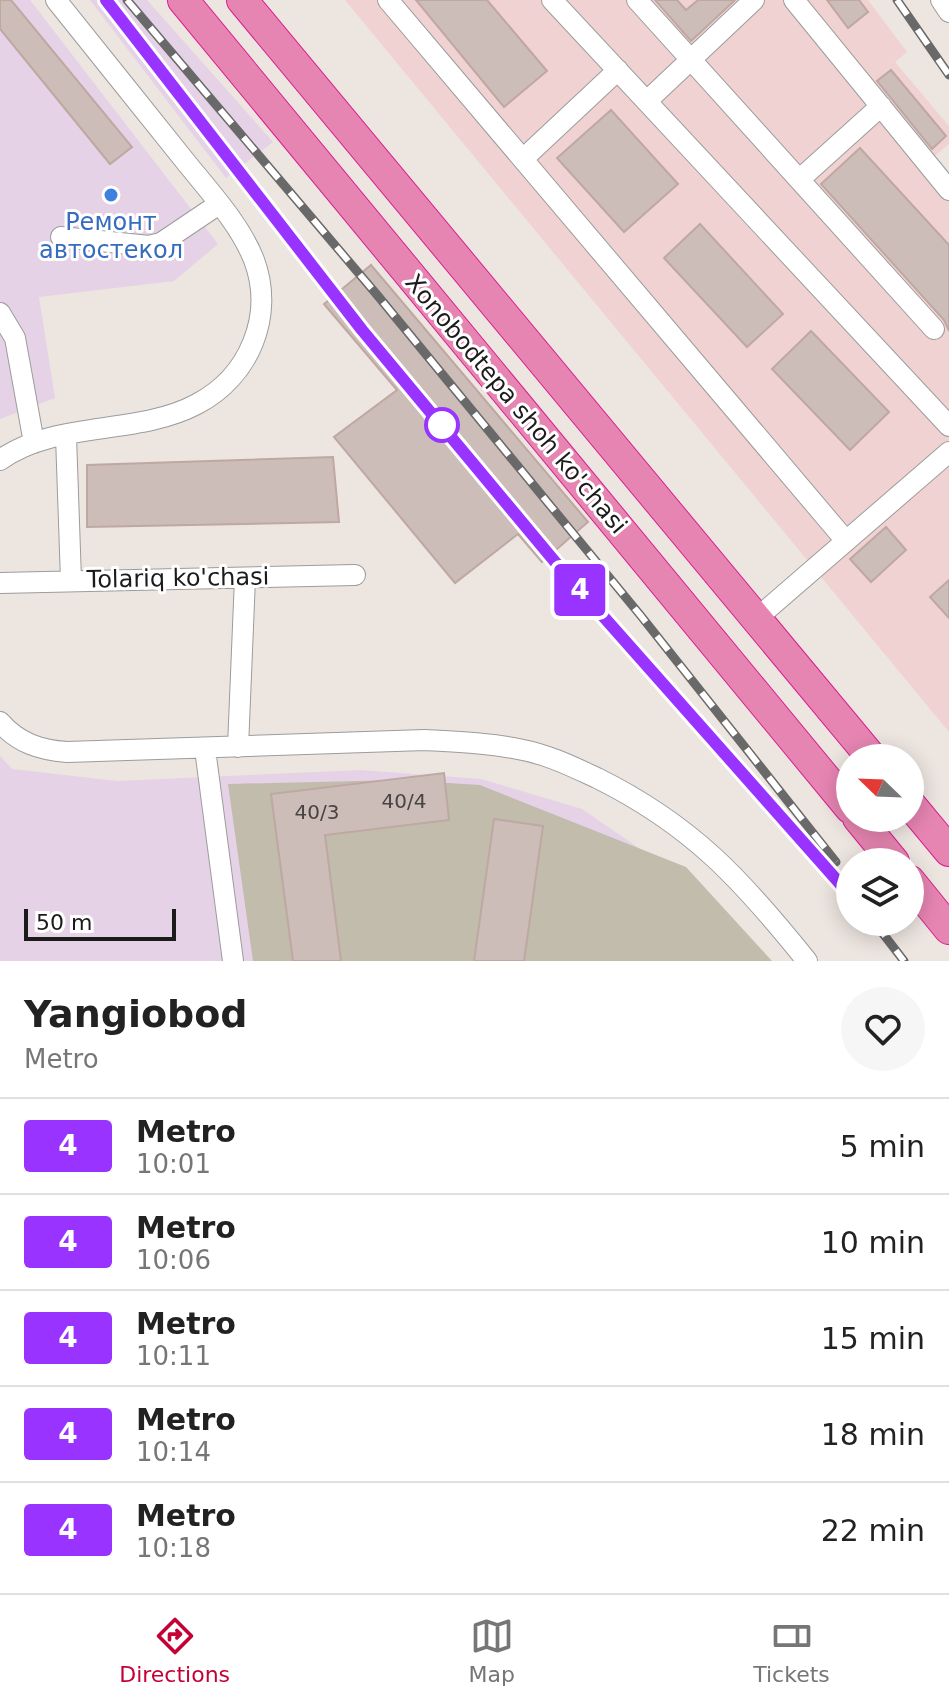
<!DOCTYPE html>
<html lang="en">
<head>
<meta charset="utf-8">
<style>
  :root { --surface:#fff; --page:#f6f6f6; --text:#222; --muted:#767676; --line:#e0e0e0; --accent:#c60035 }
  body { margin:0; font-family:"DejaVu Sans",sans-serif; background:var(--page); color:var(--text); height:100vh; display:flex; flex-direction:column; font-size:30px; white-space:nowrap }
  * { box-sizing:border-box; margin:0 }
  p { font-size:26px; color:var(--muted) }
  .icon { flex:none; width:44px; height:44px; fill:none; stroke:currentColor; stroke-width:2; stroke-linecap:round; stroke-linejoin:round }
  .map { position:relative; height:961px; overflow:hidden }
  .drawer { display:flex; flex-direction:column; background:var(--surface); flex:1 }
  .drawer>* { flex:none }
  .badge { padding:0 16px; border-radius:6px; font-size:28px; line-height:52px }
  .needle { width:52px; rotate:293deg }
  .buttons { position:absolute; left:836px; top:744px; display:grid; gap:16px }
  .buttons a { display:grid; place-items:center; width:88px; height:88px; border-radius:50%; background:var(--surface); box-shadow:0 4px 20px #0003; font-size:40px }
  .scale { position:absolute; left:24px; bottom:20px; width:152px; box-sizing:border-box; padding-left:8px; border:4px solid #1b1b1b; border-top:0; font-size:22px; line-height:28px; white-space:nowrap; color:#1b1b1b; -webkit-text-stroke:6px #fff; paint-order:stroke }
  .map>.badge { position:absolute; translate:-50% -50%; box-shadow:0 0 0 4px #fff }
  .round { display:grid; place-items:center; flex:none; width:84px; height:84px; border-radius:42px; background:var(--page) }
  .headline { display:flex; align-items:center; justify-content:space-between; height:136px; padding:0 24px }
  h1 { font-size:38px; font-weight:800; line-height:60px }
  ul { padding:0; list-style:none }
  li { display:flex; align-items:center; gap:24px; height:96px; padding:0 24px; border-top:2px solid var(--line) }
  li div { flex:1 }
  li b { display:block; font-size:30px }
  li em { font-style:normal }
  li .badge { min-width:88px; font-weight:700; text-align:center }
  .tab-bar { display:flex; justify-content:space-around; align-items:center; height:112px; border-top:2px solid var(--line); background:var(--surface); font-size:22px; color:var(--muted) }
  .tab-bar a { display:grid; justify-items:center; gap:4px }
  .tab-bar .current { color:var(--accent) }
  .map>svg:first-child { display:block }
  .industrial { fill:#e5d2e6 }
  .military { fill:#f0d2d2 }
  .construction { fill:#c1bcac }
  .building { fill:#cdbdb9; stroke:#bfa7a2; stroke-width:2 }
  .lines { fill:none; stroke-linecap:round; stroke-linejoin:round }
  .minor-casing { stroke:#9c9c9c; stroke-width:22 }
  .highway-casing { stroke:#d82091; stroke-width:32 }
  .minor { stroke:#fff; stroke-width:20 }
  .highway { stroke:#e785b2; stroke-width:30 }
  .rail-casing { stroke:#696969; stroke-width:9 }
  .rail { stroke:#fff; stroke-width:6; stroke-dasharray:18; stroke-linecap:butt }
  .line-casing { stroke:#fff; stroke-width:18 }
  .line { stroke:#93f; stroke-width:12 }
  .shop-dot { fill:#3f7fe0; stroke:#fff; stroke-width:3 }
  .stop-dot { fill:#fff; stroke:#93f; stroke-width:4 }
  .labels { text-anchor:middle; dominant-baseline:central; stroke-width:6; stroke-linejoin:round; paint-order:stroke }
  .number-label { font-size:20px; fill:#484442 }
  .shop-label { font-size:24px; fill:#366cbe; stroke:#fff }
  .street-label { font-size:24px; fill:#1b1b1b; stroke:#fff }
</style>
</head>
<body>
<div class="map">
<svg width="949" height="961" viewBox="0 0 949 961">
  <rect width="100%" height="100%" fill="#ede5e0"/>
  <path class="industrial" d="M 0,0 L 30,0 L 218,244 L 174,281 L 39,297 L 55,398 L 0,419 Z
    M 90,0 L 147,0 L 273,142 L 226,178 Z
    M 0,756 L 12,769 L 117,781 L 360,770 L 481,779 L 582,809 L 681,877 L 761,961 L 0,961 Z"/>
  <path class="military" d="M 345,0 L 868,0 L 907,52 L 895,62 L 949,126 L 949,144 L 931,159 L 949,179 L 949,732 Z"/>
  <path class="construction" d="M 400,780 L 480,785 L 686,867 L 772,961 L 253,961 L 228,784 Z"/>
  <path class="building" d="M 0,0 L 11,0 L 132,147 L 110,164 L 0,29 Z
    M 416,0 L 487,0 L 547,71 L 504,107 Z
    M 655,0 L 677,0 L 686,10 L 698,0 L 735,0 L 691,41 Z
    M 827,0 L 859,0 L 868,12 L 848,28 Z
    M 891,70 L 946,136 L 932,149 L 877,81 Z
    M 611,110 L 678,184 L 624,232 L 557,158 Z
    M 860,148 L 949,245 L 949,331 L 944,320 L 821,184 Z
    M 700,224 L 783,314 L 747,347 L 664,258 Z
    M 371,265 L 588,522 L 542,562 L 518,534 L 455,583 L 334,437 L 397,390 L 324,304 Z
    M 811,331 L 889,412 L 850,450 L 772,369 Z
    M 333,457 L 339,522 L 87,527 L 87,465 Z
    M 886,527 L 906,550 L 871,582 L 850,559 Z
    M 949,580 L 949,618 L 930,597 Z
    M 444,773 L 449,820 L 325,835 L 341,961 L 293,961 L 271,794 Z
    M 494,819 L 543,826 L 524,961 L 474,961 Z"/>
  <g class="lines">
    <g class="minor-casing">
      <path id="minor" d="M 388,0 L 846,541
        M 552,0 L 949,426
        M 637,0 L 934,329
        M 794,0 L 949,190
        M 941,0 L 949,12
        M 647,101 L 754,0
        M 523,159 L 618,70
        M 800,179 L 881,106
        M 61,237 L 149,246 L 161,243 L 219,204
        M 0,313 L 15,338 L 34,443
        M 66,436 L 71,580
        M 0,460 C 56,420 137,436 197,404 C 249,377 275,316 254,260 C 240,224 209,191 185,161 C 142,107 99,54 56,0
        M 0,583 L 355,575
        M 756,619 L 949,452
        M 0,722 C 18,743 40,750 67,752 L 425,740 C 458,742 491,743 523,750 C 549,755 573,767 597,778 C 692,825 742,880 807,961
        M 238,747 L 245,578
        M 205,749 L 233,961"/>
    </g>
    <g class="highway-casing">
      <path id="highway" d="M 183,0 L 850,808
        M 242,0 L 872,758
        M 910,804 L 949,851
        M 858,818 L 894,862
        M 910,881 L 949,929"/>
    </g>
    <use href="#minor" class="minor"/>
    <use href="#highway" class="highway"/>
    <g class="rail-casing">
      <path id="rail" d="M 106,0 L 325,285 L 556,563 L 850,895
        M 127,0 L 378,296 L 641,616 L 836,862
        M 897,0 L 949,75
        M 874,922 L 904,961"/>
    </g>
    <use href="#rail" class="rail"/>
  </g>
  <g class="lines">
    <g class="line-casing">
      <path id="line" d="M 106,0 L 362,330 L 556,563 L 850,895"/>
    </g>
    <use href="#line" class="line"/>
  </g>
  <circle class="shop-dot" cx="111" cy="195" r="8"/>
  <circle class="stop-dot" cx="442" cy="425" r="16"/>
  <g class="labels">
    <g class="number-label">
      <text x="404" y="801">40/4</text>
      <text x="317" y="812">40/3</text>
    </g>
    <g class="shop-label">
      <text x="111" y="222">Ремонт<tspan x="111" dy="28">автостекол</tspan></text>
    </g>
    <g class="street-label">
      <text transform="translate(516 404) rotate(50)">Xonobodtepa shoh ko'chasi</text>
      <text transform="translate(178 578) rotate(-1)">Tolariq ko'chasi</text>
    </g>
  </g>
</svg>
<div class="buttons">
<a><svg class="needle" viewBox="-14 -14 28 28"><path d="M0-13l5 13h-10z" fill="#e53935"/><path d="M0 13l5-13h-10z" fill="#767676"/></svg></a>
<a><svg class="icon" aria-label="layers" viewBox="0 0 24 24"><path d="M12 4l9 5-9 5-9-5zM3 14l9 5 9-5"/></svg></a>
</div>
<div class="scale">50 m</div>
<b class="badge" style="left:580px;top:590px;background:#93f;color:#fff">4</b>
</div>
<section class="drawer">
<div class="headline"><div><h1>Yangiobod</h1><p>Metro</p></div><a class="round"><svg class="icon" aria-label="heart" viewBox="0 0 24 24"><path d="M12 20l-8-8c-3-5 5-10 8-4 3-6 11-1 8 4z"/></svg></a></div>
<ul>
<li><span class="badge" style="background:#93f;color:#fff">4</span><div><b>Metro</b><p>10:01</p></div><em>5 min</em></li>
<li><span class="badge" style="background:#93f;color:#fff">4</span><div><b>Metro</b><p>10:06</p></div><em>10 min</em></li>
<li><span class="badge" style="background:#93f;color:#fff">4</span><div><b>Metro</b><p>10:11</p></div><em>15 min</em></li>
<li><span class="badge" style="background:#93f;color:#fff">4</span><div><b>Metro</b><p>10:14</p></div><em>18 min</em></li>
<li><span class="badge" style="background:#93f;color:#fff">4</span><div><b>Metro</b><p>10:18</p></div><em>22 min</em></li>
</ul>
</section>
<nav class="tab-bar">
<a class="current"><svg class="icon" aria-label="directions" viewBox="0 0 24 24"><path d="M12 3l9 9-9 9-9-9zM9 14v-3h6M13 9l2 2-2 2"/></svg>Directions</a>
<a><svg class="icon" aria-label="map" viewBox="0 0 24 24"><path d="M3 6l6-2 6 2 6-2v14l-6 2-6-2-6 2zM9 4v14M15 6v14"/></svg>Map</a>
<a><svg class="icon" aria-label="tickets" viewBox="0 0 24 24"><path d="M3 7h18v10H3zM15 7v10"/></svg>Tickets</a>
</nav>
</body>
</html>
